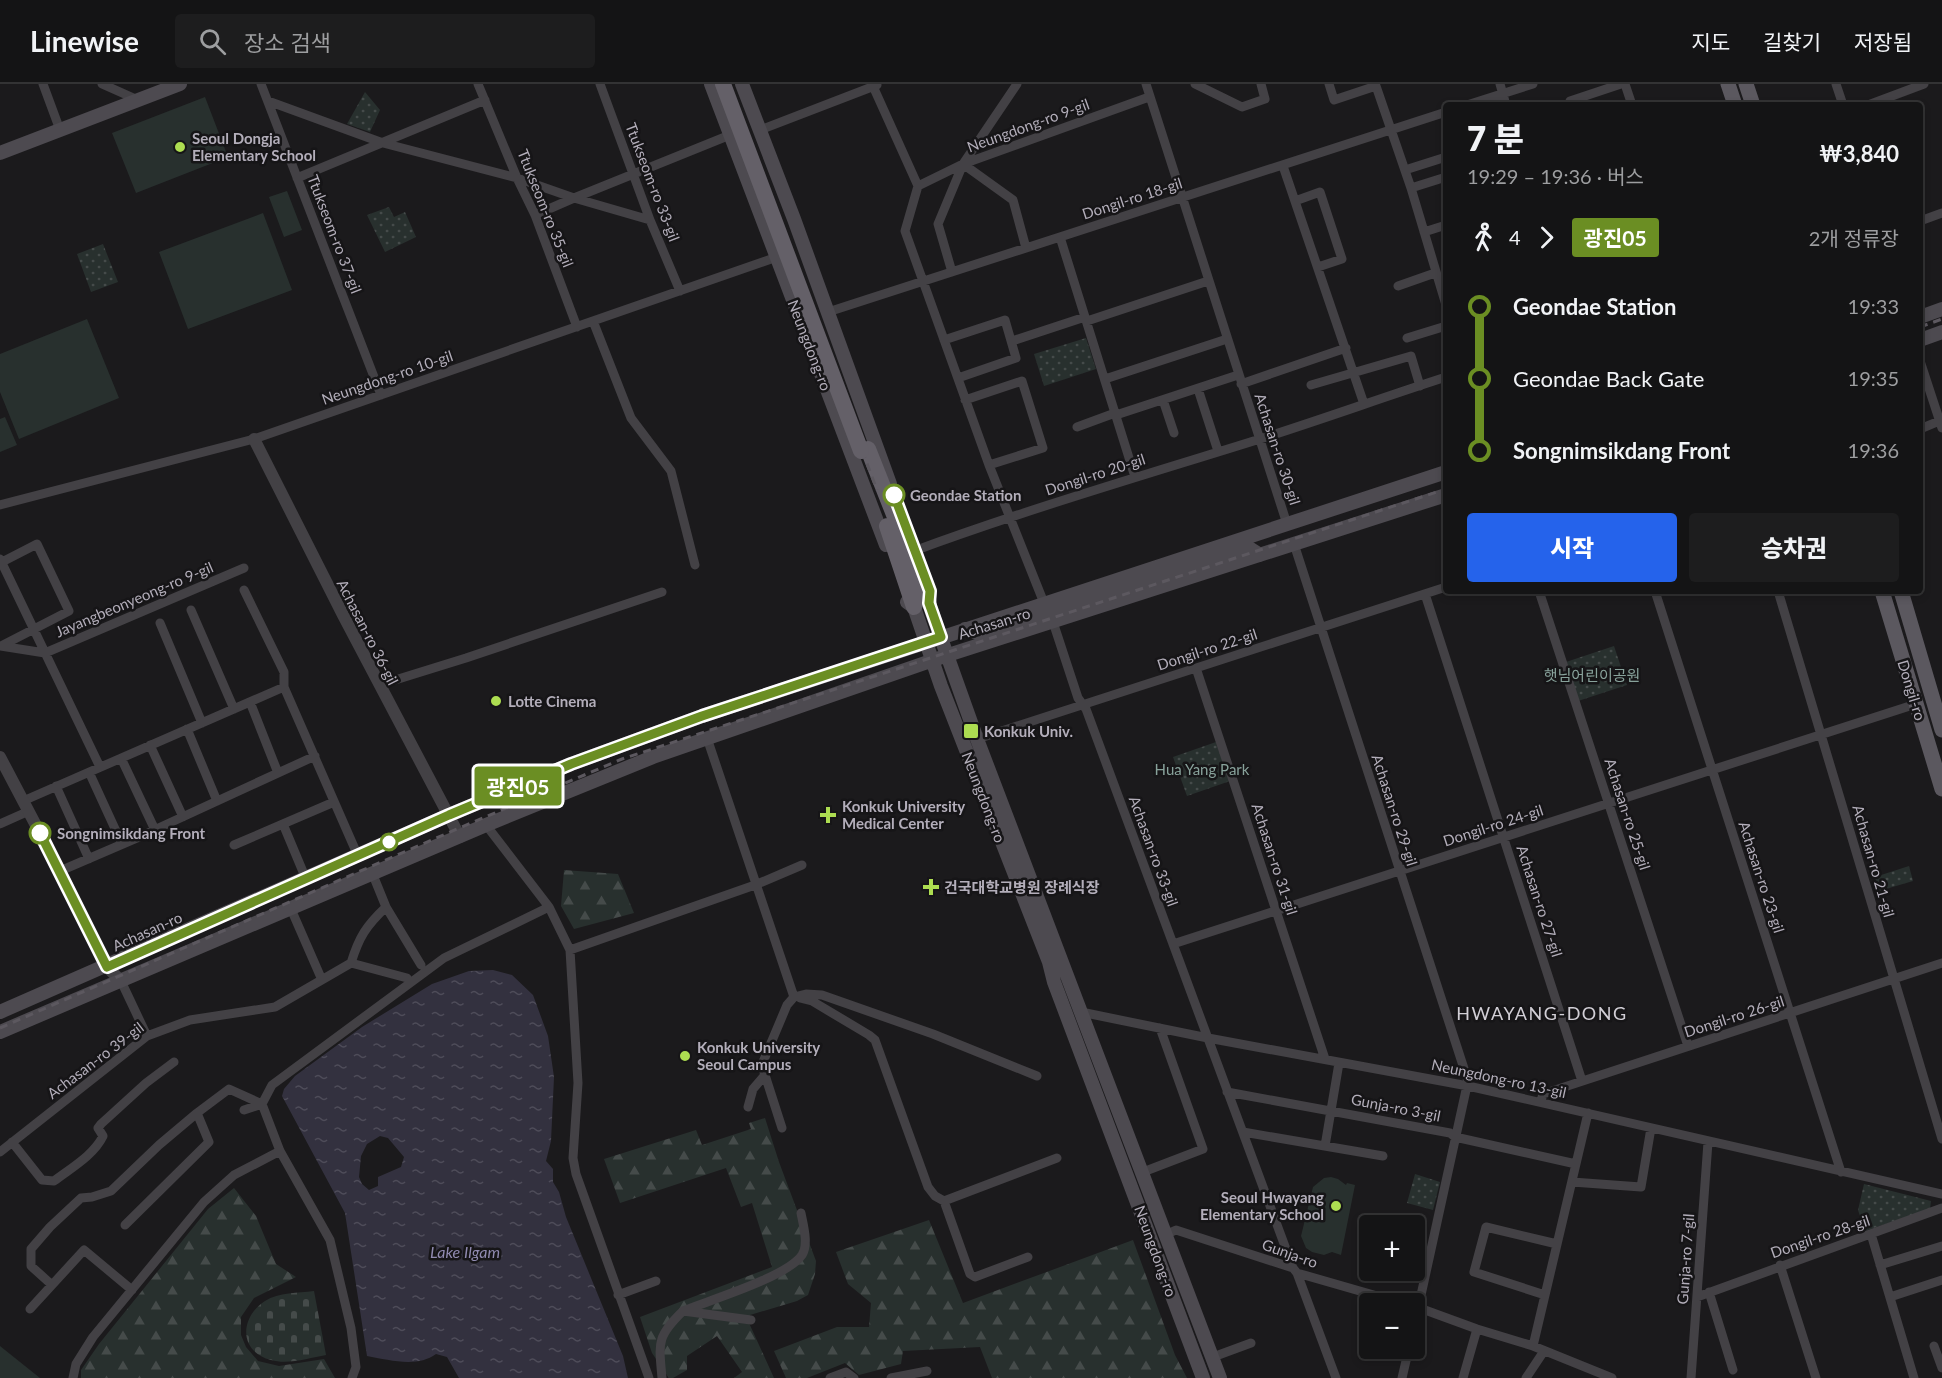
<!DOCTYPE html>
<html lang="ko">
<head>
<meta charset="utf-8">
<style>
  :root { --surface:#141415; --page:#1d1d1e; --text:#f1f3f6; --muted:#9d9ea0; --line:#333334; --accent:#2563eb }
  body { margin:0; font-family:Lato,"Noto Sans KR",sans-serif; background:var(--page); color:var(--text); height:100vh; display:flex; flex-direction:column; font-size:22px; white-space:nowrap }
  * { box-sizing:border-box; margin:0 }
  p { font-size:20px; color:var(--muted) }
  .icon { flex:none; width:33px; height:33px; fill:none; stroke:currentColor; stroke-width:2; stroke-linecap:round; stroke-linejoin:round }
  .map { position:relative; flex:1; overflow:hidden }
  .details { position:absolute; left:1443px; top:18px; width:480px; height:492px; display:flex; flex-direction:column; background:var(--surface); border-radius:6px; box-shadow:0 3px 9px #0003,0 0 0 2px var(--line) }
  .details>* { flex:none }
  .badge { padding:0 12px; border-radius:4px; font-size:21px; line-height:39px }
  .controls { position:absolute; left:1359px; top:1131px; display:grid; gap:12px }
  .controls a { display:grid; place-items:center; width:66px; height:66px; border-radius:6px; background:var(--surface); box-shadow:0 3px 9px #0003,0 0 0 2px var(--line); font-size:30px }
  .map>.badge { position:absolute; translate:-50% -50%; box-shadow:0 0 0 3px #fff }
  .legs { display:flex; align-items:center; gap:9px; height:66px; padding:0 24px; font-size:20px }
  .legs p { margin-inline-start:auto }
  .head { display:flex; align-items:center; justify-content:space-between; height:102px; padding:0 24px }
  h1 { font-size:33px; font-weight:800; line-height:45px }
  .action { display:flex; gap:12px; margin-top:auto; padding:12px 24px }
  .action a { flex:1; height:69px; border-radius:6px; background:var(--accent); color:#fff; font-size:24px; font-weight:800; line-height:69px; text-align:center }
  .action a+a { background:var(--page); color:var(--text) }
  ul { padding:0 24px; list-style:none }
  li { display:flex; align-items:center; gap:21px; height:72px; font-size:22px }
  li i { display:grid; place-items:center; width:9px; height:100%; margin:0 8px; background:currentColor }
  li i::after { content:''; width:15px; height:15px; margin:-8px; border:4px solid; border-radius:50%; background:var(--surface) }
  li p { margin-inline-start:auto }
  li:first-child i { background:linear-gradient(#0000 50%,currentColor 0) }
  li:last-child i { background:linear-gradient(currentColor 50%,#0000 0) }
  header { display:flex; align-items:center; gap:36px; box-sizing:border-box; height:84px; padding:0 30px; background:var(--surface); border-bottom:2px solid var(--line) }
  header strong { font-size:28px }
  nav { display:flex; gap:33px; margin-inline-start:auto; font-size:21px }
  .search { width:420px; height:54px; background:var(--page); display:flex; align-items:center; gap:15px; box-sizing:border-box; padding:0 21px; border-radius:6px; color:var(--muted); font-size:22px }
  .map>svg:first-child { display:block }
  .forest { fill:url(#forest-firs) }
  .cemetery { fill:url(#cemetery-stones) }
  .park { fill:url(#park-dots) }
  .pitch { fill:#28302e }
  .water { fill:url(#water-ripples); fill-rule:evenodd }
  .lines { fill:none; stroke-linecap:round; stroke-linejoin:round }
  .minor { stroke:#434145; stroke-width:9 }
  .tertiary { stroke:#434145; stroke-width:12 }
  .secondary { stroke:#4d4a50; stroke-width:14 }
  .primary { stroke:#5b585f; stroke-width:15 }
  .trunk { stroke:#646068; stroke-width:16 }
  .rail { stroke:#5c585f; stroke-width:3; stroke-dasharray:8 6; stroke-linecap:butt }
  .trunk-bridge { stroke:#646068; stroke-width:16 }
  .line-1-casing { stroke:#fff; stroke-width:14 }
  .line-1 { stroke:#6b8e23; stroke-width:9 }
  .poi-dot { fill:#addd51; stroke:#161517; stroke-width:2 }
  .stop-1-dot { fill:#fff; stroke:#6b8e23; stroke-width:3 }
  .labels { text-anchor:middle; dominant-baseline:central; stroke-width:5; stroke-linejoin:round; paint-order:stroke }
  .street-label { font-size:15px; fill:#b3aeba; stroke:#161517 }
  .poi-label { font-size:15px; font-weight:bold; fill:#b3aeba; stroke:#161517; text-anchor:start }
  .stop-label { font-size:15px; font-weight:bold; fill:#b3aeba; stroke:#161517; text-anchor:start }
  .park-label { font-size:15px; fill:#88a29b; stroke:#161517 }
  .water-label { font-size:16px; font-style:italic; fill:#908ab0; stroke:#161517 }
  .quarter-label { font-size:18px; letter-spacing:1.5px; fill:#d2cfd6; stroke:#161517 }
</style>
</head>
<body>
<header>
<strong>Linewise</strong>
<div class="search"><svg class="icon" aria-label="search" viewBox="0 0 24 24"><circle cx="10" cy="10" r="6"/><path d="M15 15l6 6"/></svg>장소 검색</div>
<nav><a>지도</a><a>길찾기</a><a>저장됨</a></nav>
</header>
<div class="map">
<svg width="1942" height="1294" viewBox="0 0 1942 1294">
  <defs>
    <pattern id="forest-firs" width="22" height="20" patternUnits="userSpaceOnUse" patternTransform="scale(1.5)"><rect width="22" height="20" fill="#28302e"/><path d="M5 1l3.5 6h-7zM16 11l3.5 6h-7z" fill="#454b4a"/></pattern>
    <pattern id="cemetery-stones" width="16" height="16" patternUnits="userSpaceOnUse" patternTransform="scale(1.5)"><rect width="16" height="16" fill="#28302e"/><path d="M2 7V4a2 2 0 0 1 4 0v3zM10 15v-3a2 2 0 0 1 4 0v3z" fill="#454b4a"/></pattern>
    <pattern id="park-dots" width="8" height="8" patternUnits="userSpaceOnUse" patternTransform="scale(1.5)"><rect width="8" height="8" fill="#28302e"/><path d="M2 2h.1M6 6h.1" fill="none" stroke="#454b4a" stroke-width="1.8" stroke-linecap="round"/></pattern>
    <pattern id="water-ripples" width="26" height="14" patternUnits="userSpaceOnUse" patternTransform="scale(1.5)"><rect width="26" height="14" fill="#33313f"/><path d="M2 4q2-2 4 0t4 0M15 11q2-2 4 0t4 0" fill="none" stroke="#4e4c59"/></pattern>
  </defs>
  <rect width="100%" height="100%" fill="#1b1a1c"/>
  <path class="forest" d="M 564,786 L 618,790 L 634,829 L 574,845 L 561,822 Z
    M 765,1034 L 779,1078 L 816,1177 L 815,1190 L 808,1211 L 797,1217 L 750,1231 L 749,1239 L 774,1294 L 734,1294 L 742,1288 L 717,1252 L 687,1272 L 687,1286 L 673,1294 L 669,1294 L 652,1269 L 640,1233 L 772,1183 L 752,1119 L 741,1123 L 726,1084 L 620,1119 L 604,1075 L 696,1046 L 702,1061 L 751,1045 L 749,1039 Z
    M 234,1104 L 256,1132 L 276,1180 L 296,1193 L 254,1214 L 241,1233 L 241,1251 L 246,1263 L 258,1277 L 279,1282 L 324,1275 L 335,1294 L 81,1294 L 81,1286 L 99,1260 L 208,1125 Z
    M 929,1136 L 963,1219 L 1133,1156 L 1175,1271 L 1187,1294 L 992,1294 L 980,1263 L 903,1267 L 901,1280 L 859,1291 L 845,1279 L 807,1294 L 786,1294 L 774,1267 L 837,1243 L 869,1243 L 871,1219 L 848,1200 L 836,1168 Z"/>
  <path class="cemetery" d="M 314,1207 L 326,1271 C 309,1274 288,1281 271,1276 C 239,1268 239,1234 265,1217 C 279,1208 298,1209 314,1207 Z"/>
  <path class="park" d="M 365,8 L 380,26 L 370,48 L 347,40 Z
    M 389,123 L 394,133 L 405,128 L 416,153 L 385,168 L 367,131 Z
    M 103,160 L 118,198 L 91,208 L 77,170 Z
    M 1086,254 L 1096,285 L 1044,302 L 1034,270 Z
    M 1614,562 L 1627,601 L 1575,618 L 1563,579 Z
    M 1216,658 L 1230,697 L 1187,712 L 1173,673 Z
    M 1909,782 L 1913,797 L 1879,807 L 1875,793 Z
    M 1415,1090 L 1440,1098 L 1433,1126 L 1407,1119 Z
    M 1864,1100 L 1931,1117 L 1930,1125 L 1865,1147 L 1858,1126 Z"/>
  <path class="pitch" d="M 205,13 L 228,73 L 136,109 L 112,49 Z
    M 287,107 L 302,146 L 284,153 L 269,113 Z
    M 263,129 L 292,206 L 188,245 L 159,168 Z
    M 87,235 L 119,314 L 19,355 L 0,308 L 0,270 Z
    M 5,333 L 17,361 L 0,368 L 0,335 Z
    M 1331,1093 L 1338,1095 L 1346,1101 L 1347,1099 L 1355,1101 L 1341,1171 L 1332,1168 L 1324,1171 L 1312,1168 L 1306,1164 L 1301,1152 L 1313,1103 L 1324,1094 Z
    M 0,1262 L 40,1294 L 0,1294 Z"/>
  <path class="water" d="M 493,886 L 512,891 L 533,911 L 548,952 L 554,993 L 551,1057 L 546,1077 L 553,1085 L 553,1098 L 559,1108 L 566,1133 L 623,1272 L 628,1294 L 459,1294 L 447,1273 L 436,1270 C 417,1284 390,1276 367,1272 L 345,1129 L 282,1012 L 284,1005 L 295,992 L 362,943 L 432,900 L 469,887 ZM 380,1052 L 388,1054 L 404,1073 L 401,1083 L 378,1093 L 378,1102 L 369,1106 L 362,1100 L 359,1093 L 361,1072 L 367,1060 Z"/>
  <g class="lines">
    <path class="minor" d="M 43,0 L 60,46
      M 102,0 L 138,16
      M 261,0 L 381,311
      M 478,0 L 517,94 L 535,131 L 577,243
      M 600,0 L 650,136 L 680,207
      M 872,0 L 918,102 L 905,147 L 989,381 L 1044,519
      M 1146,0 L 1287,440
      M 1195,0 L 1242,23 L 1265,15 L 1261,0
      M 1329,0 L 1334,16 L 1376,2 L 1411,104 L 1446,221
      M 1500,0 L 1506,21
      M 1625,0 L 1632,21
      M 1836,0 L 1843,21
      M 268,17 L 383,59 L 517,94 L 574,114 L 650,136
      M 1570,17 L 1621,0
      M 1467,21 L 1533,0
      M 1868,21 L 1924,0
      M 760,46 L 877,1
      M 963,80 L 1013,116 L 1026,164
      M 1283,82 L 1364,320
      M 1405,86 L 1446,73
      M 297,94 L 485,16
      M 918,102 L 963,80 L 1149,13
      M 1411,104 L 1446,93
      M 1295,117 L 1320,108 L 1342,175 L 1318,183
      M 535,131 L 574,114 L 730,51
      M 1920,137 L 1942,129
      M 1424,148 L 1446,141
      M 1060,153 L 1135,393
      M 952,188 L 938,140 L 963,80 L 1017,0
      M 1398,202 L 1435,189
      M 828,228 L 1446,28
      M 593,237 L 631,334 L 671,387 L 695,481
      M 1087,237 L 1208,197
      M 1407,254 L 1446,242
      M 944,256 L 1005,236 L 1016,274 L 958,294
      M 1012,257 L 1085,233
      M 1920,277 L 1942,344
      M 1105,295 L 1227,255
      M 1241,300 L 1346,264
      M 1311,301 L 1411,272 L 1420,302
      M 1198,305 L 1218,367
      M 965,316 L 1022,297 L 1043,364 L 989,381
      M 1163,316 L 1174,349
      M 1116,331 L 1238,291
      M 1077,343 L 1115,329
      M 1920,345 L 1942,336
      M 0,421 L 254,355 L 777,173
      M 1294,460 L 1468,997 L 1414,1243
      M 914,467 C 1028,425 1145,391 1260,355 C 1323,335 1384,313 1446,293
      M 0,475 L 100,683
      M 0,479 L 37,460 L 69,527 L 1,562
      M 244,506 L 284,588 L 284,603 L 358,772
      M 1539,507 L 1688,962
      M 1655,507 L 1841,1088
      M 1778,507 L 1942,1055
      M 1425,510 L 1582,997
      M 191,526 L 234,625
      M 1053,538 L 1078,614 L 1086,625 L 1293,1184
      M 160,539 L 202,639
      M 0,562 L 45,569 L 244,484
      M 1196,584 L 1325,975
      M 379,601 L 466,574 L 662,508
      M 250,618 L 278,689
      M 187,645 L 217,717
      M 707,654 L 794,913
      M 977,655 L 1446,503
      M 150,661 L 183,733
      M 121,674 L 155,746
      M 89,688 L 122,760
      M 56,702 L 89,775
      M 23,717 L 284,603
      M 0,740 L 29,727
      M 283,740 L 306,795
      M 486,741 L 549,823
      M 234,761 L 334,718
      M 60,787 L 139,753 L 315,672
      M 386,823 L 421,881
      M 291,825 L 322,896
      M 1173,860 L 1916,620
      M 570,866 L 755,801 L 802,781
      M 351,879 L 407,894
      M 121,897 L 147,952
      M 800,914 L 812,917 L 869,951 L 875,956 L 928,1103 L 935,1112 L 944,1117 L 1057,1074
      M 1081,928 L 1208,954 L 1468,1002 L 1942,1110
      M 1227,1008 L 1450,1049 L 1455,1053 L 1576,1080
      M 1541,1017 L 1543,1010 L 1942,879
      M 748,1023 L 753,1005 L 765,991
      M 244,1026 L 262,1020
      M 197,1029 L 229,1005 L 262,1020
      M 782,1044 L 764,988 L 763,978 L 787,921 L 794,913 L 806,910 L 822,911 L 933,950 L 1037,992
      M 1243,1048 L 1383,1072
      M 12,1058 L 42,1096 L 54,1097 C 71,1084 94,1071 103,1052 L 98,1044 L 101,1040 L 146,999 L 174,978
      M 1325,1062 L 1339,979
      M 0,1068 L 147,952 L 190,936 L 275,923 L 351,879 C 359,853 366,842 386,823 L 373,791
      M 1143,1088 L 1203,1065 L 1160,944
      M 1572,1098 L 1641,1103 L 1651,1044
      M 944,1117 L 970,1190 L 975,1193 L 1028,1173
      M 1167,1150 L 1176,1146 L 1293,1184 L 1297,1189 L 1405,1220
      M 1871,1150 L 1914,1294
      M 1780,1181 L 1816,1294
      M 1880,1181 L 1942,1162
      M 1297,1189 L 1336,1294
      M 52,1201 L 31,1182 L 31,1165 L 50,1143 L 81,1114 L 92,1113 L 111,1107 L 159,1061 L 197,1029 L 209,1058 L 125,1141
      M 1709,1208 L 1733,1286
      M 618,1211 L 656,1197
      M 1545,1211 L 1474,1188 L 1486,1143 L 1557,1160
      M 1697,1213 L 1942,1124
      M 1890,1213 L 1942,1196
      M 1414,1222 L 1477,1245 L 1533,1262 L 1612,1294
      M 30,1225 L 84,1166 L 132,1206
      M 751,1236 L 683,1227 C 710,1216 787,1193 802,1171 C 809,1160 803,1140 801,1129
      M 1533,1262 L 1588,1029
      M 1934,1262 L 1942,1284
      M 1213,1273 L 1251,1259
      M 73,1294 L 76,1280 L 93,1253 L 204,1118 L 234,1091 L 280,1067
      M 352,1294 L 356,1283 L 351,1244 L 330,1156 L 280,1067 L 262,1020 L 272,1001 L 444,874 L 549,823 L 570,866 L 578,999 L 573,1074 L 576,1090 L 649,1294
      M 662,1294 C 659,1259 656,1253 683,1227
      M 830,1294 L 846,1288 L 854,1294
      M 891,1294 L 927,1287
      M 1402,1294 L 1409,1264
      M 1463,1294 L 1477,1245
      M 1526,1294 L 1544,1267
      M 1691,1294 L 1708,1058"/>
    <path class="tertiary" d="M 254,355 L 343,531 L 460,753
      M 0,673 L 60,787 L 107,883 L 121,897"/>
    <path class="secondary" d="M 711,0 L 886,461
      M 742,0 L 794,135 L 890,400
      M 0,69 L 180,0
      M 1920,233 L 1942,225
      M 1920,256 L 1942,248
      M 930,508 L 929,519 L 932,529 L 977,655 L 1220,1294
      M 907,518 L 914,523 L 941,602 L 1049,878 L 1054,898 L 1203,1294
      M 965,545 L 981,550 L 1249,464 L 1260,471
      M 0,928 L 449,731 L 571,680 L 702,632 L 1446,388
      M 0,948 L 486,741 L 653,673 L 948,571 L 1446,411"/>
    <path class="primary" d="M 1728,0 L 1735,21
      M 1746,0 L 1753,21
      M 1882,507 L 1942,705
      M 1901,507 L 1942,646"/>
    <path class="trunk" d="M 868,365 L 929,519
      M 887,442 L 914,523"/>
    <path class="rail" d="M 723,0 L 877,406
      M 1920,243 L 1942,235
      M 0,944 L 457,745 L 622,675 L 1446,405"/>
    <path class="trunk-bridge" d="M 723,0 L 861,367"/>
  </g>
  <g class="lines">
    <g class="line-1-casing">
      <path id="line-1" d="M 40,749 L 107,883 L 449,731 L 571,680 L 702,632 L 941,553 L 929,519 L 930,507 L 894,411"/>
    </g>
    <use href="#line-1" class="line-1"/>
  </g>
  <g class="poi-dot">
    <circle cx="180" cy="63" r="6"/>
    <circle cx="496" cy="617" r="6"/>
    <rect x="963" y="639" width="16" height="16" rx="3"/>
    <path d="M825 722h6v6h6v6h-6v6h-6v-6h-6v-6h6z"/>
    <path d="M928 794h6v6h6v6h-6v6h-6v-6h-6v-6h6z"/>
    <circle cx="685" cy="972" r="6"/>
    <circle cx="1336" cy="1122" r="6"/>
  </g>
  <g class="stop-1-dot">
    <circle cx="894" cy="411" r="10"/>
    <circle cx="40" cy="749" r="10"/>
    <circle cx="389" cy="758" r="8"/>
  </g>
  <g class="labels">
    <g class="street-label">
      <text transform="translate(1028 41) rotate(-20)">Neungdong-ro 9-gil</text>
      <text transform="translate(653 98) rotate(69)">Ttukseom-ro 33-gil</text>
      <text transform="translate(1132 114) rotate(-18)">Dongil-ro 18-gil</text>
      <text transform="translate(546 124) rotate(68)">Ttukseom-ro 35-gil</text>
      <text transform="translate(335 150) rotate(69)">Ttukseom-ro 37-gil</text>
      <text transform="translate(810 261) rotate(69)">Neungdong-ro</text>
      <text transform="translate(387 293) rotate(-19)">Neungdong-ro 10-gil</text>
      <text transform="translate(1278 365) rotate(72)">Achasan-ro 30-gil</text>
      <text transform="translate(1095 390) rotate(-18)">Dongil-ro 20-gil</text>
      <text transform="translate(134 515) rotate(-23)">Jayangbeonyeong-ro 9-gil</text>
      <text transform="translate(994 539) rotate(-17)">Achasan-ro</text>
      <text transform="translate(368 548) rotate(63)">Achasan-ro 36-gil</text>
      <text transform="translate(1207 565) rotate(-18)">Dongil-ro 22-gil</text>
      <text transform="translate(1912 606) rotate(73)">Dongil-ro</text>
      <text transform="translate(984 713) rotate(69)">Neungdong-ro</text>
      <text transform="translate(1395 726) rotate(72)">Achasan-ro 29-gil</text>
      <text transform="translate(1628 730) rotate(72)">Achasan-ro 25-gil</text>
      <text transform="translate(1493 741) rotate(-18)">Dongil-ro 24-gil</text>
      <text transform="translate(1154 767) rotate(70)">Achasan-ro 33-gil</text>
      <text transform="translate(1275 775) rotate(72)">Achasan-ro 31-gil</text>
      <text transform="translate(1874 777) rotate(74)">Achasan-ro 21-gil</text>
      <text transform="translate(1762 793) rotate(72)">Achasan-ro 23-gil</text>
      <text transform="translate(1540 817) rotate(72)">Achasan-ro 27-gil</text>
      <text transform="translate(147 847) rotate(-24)">Achasan-ro</text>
      <text transform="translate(1734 932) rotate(-18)">Dongil-ro 26-gil</text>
      <text transform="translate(95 976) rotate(-37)">Achasan-ro 39-gil</text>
      <text transform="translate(1499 994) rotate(12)">Neungdong-ro 13-gil</text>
      <text transform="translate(1396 1023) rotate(11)">Gunja-ro 3-gil</text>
      <text transform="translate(1820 1152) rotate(-19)">Dongil-ro 28-gil</text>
      <text transform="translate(1156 1167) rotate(70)">Neungdong-ro</text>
      <text transform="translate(1290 1169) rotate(20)">Gunja-ro</text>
      <text transform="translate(1685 1175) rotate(-86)">Gunja-ro 7-gil</text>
    </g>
    <g class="poi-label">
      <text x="192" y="54">Seoul Dongja<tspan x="192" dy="17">Elementary School</tspan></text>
      <text x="508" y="617">Lotte Cinema</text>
      <text x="984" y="647">Konkuk Univ.</text>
      <text x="842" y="722">Konkuk University<tspan x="842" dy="17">Medical Center</tspan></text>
      <text x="944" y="803">건국대학교병원 장례식장</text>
      <text x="697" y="963">Konkuk University<tspan x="697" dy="17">Seoul Campus</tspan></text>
      <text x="1324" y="1113" text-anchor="end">Seoul Hwayang<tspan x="1324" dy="17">Elementary School</tspan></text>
    </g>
    <g class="stop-label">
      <text x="910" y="411">Geondae Station</text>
      <text x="57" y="749">Songnimsikdang Front</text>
    </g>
    <g class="park-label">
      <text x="1592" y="591">햇님어린이공원</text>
      <text x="1202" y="685">Hua Yang Park</text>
    </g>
    <g class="water-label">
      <text x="465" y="1167">Lake Ilgam</text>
    </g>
    <g class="quarter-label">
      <text x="1542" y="929">HWAYANG-DONG</text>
    </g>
  </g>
</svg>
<div class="controls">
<a>+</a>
<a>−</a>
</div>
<b class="badge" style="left:518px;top:702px;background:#6b8e23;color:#fff">광진05</b>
<section class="details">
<div class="head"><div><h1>7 분</h1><p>19:29 – 19:36 · 버스</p></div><b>₩3,840</b></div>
<div class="legs"><svg class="icon" aria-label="walk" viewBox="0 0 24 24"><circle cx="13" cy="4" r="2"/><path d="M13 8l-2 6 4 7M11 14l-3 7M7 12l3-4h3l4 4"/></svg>4<svg class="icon" aria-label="forward" viewBox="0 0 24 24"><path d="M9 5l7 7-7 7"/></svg><b class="badge" style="background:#6b8e23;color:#fff">광진05</b><p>2개 정류장</p></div>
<ul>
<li><i style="color:#6b8e23"></i><b>Geondae Station</b><p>19:33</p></li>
<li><i style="color:#6b8e23"></i><span>Geondae Back Gate</span><p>19:35</p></li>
<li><i style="color:#6b8e23"></i><b>Songnimsikdang Front</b><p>19:36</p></li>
</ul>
<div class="action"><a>시작</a><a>승차권</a></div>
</section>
</div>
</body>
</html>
